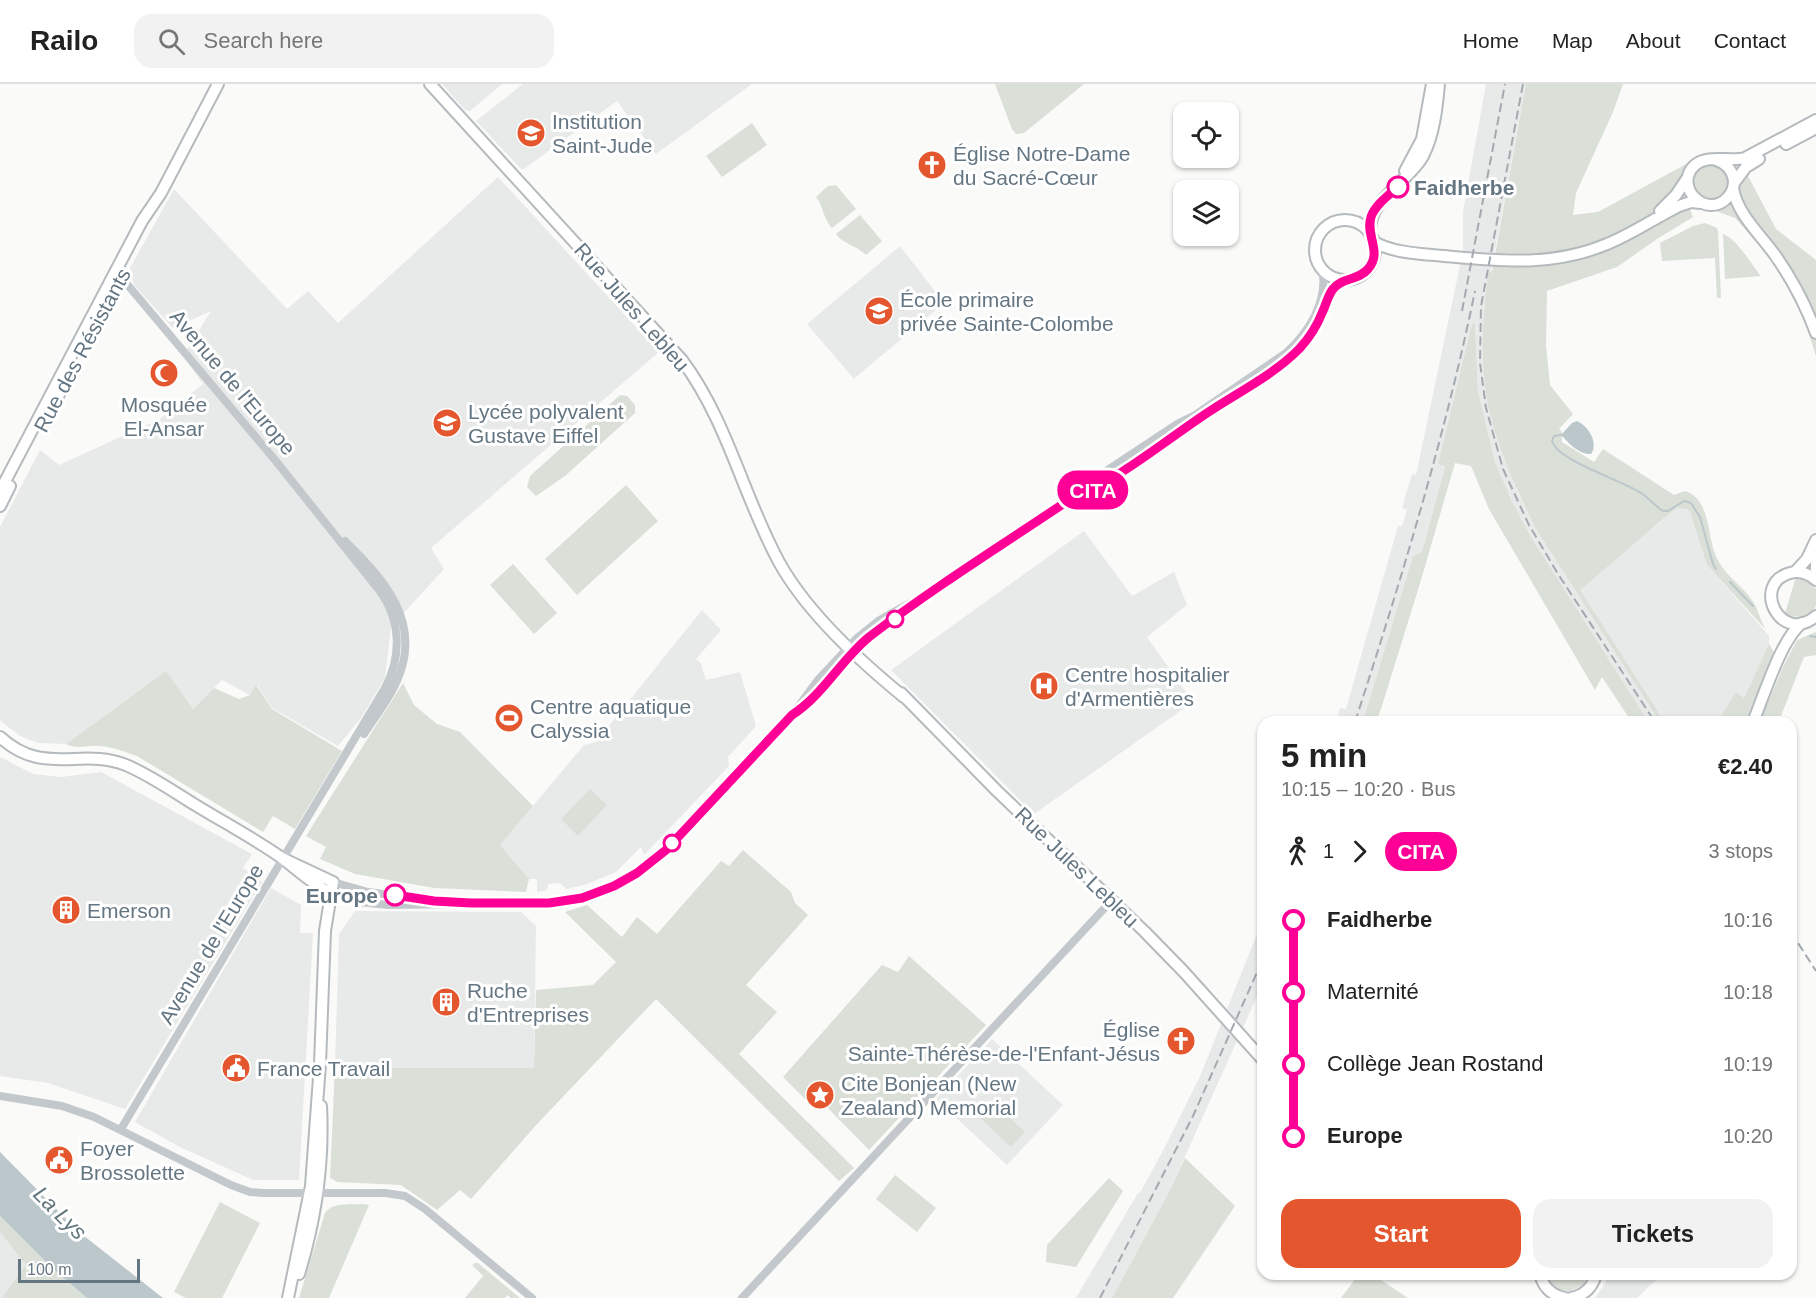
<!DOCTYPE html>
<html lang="en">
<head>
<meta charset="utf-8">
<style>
  :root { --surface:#fff; --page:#f2f2f2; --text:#222; --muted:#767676; --line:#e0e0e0; --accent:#e4572e }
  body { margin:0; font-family:Arial,sans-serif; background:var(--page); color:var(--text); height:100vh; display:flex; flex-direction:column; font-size:22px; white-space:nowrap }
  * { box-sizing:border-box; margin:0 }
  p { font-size:20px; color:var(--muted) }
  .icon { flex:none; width:33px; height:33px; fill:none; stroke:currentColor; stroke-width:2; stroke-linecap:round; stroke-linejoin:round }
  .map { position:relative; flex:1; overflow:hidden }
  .panel { position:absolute; left:1257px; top:632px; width:540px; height:564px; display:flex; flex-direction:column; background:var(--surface); border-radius:18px; box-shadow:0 2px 4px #0004 }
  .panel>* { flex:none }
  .badge { padding:0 12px; border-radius:20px; font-size:21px; line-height:39px }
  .buttons { position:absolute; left:1173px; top:18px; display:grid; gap:12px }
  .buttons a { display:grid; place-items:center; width:66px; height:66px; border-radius:12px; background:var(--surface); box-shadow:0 2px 4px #0004; font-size:30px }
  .scale { position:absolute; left:18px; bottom:15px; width:122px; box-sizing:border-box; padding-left:6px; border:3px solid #657683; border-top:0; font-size:16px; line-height:21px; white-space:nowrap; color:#657683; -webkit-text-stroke:4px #fff; paint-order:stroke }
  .map>.badge { position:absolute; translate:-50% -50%; box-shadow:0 0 0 3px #fff }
  .legs { display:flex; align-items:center; gap:9px; height:66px; padding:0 24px; font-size:20px }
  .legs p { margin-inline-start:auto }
  .head { display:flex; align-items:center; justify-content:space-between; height:102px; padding:0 24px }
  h1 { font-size:33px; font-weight:800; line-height:45px }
  .action { display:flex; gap:12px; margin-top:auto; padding:12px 24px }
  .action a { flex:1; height:69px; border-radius:18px; background:var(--accent); color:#fff; font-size:24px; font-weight:800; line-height:69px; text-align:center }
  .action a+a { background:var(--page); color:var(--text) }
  ul { padding:0 24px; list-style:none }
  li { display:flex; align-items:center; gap:21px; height:72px; font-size:22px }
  li i { display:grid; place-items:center; width:9px; height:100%; margin:0 8px; background:currentColor }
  li i::after { content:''; width:15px; height:15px; margin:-8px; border:4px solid; border-radius:50%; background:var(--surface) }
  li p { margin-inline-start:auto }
  li:first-child i { background:linear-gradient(#0000 50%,currentColor 0) }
  li:last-child i { background:linear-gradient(currentColor 50%,#0000 0) }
  header { display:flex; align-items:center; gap:36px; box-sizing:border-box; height:84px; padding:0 30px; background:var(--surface); border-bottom:2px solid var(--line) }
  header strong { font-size:28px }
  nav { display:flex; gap:33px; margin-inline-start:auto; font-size:21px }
  .search { width:420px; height:54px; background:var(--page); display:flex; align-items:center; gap:15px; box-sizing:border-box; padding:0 21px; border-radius:18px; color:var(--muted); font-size:22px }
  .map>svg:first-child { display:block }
  .built { fill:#e8e9e9 }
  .green { fill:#dadfd7 }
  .water { fill:#bbc7cb }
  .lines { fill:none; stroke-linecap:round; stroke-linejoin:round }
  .stream { stroke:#bbc7cb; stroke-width:2 }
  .major-casing { stroke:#b5babe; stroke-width:14 }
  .minor { stroke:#c3c8cc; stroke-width:8 }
  .major { stroke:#fff; stroke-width:10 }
  .rail { stroke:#a2aab0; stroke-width:2; stroke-dasharray:9 4.5; stroke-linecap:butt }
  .line-1-casing { stroke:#fff; stroke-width:14 }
  .line-1 { stroke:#ff0096; stroke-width:9 }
  .stop-1-dot { fill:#fff; stroke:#ff0096; stroke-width:3 }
  .labels { text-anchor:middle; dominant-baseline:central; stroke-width:6; stroke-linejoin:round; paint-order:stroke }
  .poi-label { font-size:21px; fill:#657683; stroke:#fff; text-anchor:start }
  .stop-label { font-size:21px; font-weight:bold; fill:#657683; stroke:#fff; text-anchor:start }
  .street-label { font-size:21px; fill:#657683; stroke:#fff }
  .water-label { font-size:22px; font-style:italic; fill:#60757c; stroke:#fff }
</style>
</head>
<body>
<header>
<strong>Railo</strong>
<div class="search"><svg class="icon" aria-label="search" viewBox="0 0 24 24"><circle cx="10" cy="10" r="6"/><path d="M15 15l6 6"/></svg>Search here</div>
<nav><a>Home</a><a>Map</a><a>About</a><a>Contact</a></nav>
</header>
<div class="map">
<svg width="1816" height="1214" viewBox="0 0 1816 1214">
  <rect width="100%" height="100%" fill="#fafaf8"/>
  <path class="built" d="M 442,0 L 502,0 L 470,27 L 465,26 Z
    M 523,0 L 752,0 L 656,70 L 617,17 L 524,85 L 521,85 L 476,37 Z
    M 1486,0 L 1526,0 L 1484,225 L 1484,288 L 1487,310 L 1497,353 L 1518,409 L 1534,442 L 1659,637 L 1648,637 L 1531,453 L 1511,415 L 1495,378 L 1478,308 L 1475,241 L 1472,241 L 1438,380 L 1445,383 L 1422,468 L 1413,472 L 1363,637 L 1336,638 L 1340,624 L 1346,625 L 1398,442 L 1402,442 L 1407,426 L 1402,424 L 1412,390 L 1416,391 L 1463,167 L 1463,128 Z
    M 498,93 L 659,268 L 431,464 L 444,485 L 391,543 L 385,594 L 361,634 L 338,662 L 272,624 L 257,601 L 250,611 L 222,596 L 193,625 L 166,587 L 66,660 L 38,659 L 20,652 L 2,638 L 0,636 L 0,443 L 40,366 L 59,381 L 160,335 L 203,300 L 183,272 L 211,227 L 173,244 L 134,201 L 130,184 L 174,105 L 287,225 L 308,207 L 338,239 Z
    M 900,162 L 944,219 L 854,295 L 807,240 Z
    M 1677,424 L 1687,425 L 1690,428 L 1707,481 L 1769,552 L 1769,560 L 1744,614 L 1736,609 L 1718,637 L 1664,637 L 1579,506 Z
    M 1084,447 L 1132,512 L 1174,488 L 1187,521 L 1147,553 L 1193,618 L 1034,730 L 891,586 Z
    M 702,526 L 721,546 L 696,575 L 701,580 L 706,596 L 740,588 L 756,642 L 728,673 L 729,682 L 644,771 L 641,763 L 616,788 L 587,800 L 566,805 L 560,799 L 548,800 L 547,806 L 537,808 L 537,795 L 529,795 L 500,761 L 584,661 L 596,658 Z
    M 0,673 L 33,690 L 61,693 L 101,688 L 252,770 L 243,784 L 262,798 L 125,1025 L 48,999 L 0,992 Z
    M 271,804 L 301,821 L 300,849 L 313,849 L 299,1096 L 253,1096 L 180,1063 L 135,1038 Z
    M 355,827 L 521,828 L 536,842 L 534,984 L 357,984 L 335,982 L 339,850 Z
    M 1263,835 L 1263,899 L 1169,1108 L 1112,1214 L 1076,1214 L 1138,1109 L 1140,1109 L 1167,1059 L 1201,990 Z
    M 992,955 L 1063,1021 L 1007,1081 L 936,1015 Z
    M 0,1148 L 27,1181 L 2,1214 L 0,1214 Z
    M 1605,1190 L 1662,1190 L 1637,1214 L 1595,1214 L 1606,1198 Z"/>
  <path class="green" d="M 995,0 L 1084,0 L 1024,49 L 1016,50 L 1012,45 Z
    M 1526,0 L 1623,0 L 1613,28 L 1576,109 L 1573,131 L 1598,128 L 1688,79 L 1679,100 L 1693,133 L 1657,155 L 1617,183 L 1547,207 L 1546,262 L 1550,301 L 1573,330 L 1559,345 L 1562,348 L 1562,358 L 1594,378 L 1603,365 L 1674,411 L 1685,407 C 1710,415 1707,449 1715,470 C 1724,493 1744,501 1755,521 C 1759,528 1761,538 1766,546 L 1707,481 L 1690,428 L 1687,425 L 1677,424 L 1662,436 L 1580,506 L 1664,637 L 1659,637 L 1534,442 C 1512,395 1487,342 1484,290 C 1481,256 1484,223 1488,189 L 1492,187 Z
    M 752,39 L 767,61 L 722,93 L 706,72 Z
    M1694 98a17 17 0 1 1 34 0a17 17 0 1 1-34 0Z
    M 1748,92 L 1776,145 L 1816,176 L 1816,272 L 1805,238 L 1787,201 L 1762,163 L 1735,134 L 1716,127 Z
    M 836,101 L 856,125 L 832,144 C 823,135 824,123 816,113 L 828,102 Z
    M 860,131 L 882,157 L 866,171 C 856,161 844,161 836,150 Z
    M 1705,139 L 1717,144 L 1718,147 L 1721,214 L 1717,214 L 1715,174 L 1662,177 L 1660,159 L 1693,142 Z
    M 1723,150 C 1736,154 1752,181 1761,192 L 1725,195 Z
    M 1472,240 L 1475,240 L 1478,308 L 1495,378 L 1511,415 L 1531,453 L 1648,637 L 1631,637 L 1602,593 L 1595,606 L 1489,425 L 1471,382 L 1455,379 L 1421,496 L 1381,625 L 1376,637 L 1363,637 L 1413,472 L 1422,468 L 1445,383 L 1438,380 Z
    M 620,311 L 627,312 L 635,321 L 635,329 L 565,392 L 536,412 L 527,403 L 530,392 Z
    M 626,401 L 658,437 L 577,511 L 545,475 Z
    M 513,480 L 557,529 L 534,550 L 490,501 Z
    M 1796,493 L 1808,496 L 1816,505 C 1816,510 1816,517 1816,521 C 1812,535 1795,535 1785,529 Z
    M 1816,548 L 1816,571 L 1804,573 L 1779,637 L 1760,637 L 1783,583 L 1797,556 Z
    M 1769,560 L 1774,568 L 1746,637 L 1718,637 L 1736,608 L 1744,614 Z
    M 166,587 L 193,625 L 214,604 L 239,615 L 250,611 L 256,601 L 272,625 L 342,667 L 295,745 L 273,732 L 263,748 L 137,672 C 125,668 113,663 100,662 C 88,661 77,666 66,660 Z
    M 403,599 L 414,621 L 437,640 L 460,648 L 533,722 L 500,761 L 529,795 L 526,808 L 434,804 L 355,790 L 320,775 L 326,763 L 306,752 Z
    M 590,705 L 607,721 L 578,752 L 561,735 Z
    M 743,766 L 791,808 L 795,819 L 808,831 L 746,901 L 777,928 L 739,970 L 854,1084 L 839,1097 L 656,915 L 538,1039 L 471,1115 L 460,1106 L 437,1126 L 401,1101 L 337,1098 L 330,1094 L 335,982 L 357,984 L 534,984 L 536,906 L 593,901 L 616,878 L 565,828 L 587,821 L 622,853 L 637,833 L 657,850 L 721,777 L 729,782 Z
    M 909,872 L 986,941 L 869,1066 L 822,1018 L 815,1025 L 783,993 L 882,881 L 898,888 Z
    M 992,1017 L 1025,1048 L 1011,1063 L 978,1032 Z
    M 1185,1074 L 1235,1122 L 1173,1214 L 1112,1214 L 1169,1108 Z
    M 895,1091 L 936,1124 L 917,1148 L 876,1115 Z
    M 1109,1094 L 1123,1107 L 1076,1183 L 1046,1178 L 1047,1161 Z
    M 220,1118 L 260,1139 L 222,1214 L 186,1214 L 174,1208 Z
    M 362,1120 L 369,1121 L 329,1214 L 299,1214 L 325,1129 C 333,1118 349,1121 362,1120 Z
    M 0,1132 L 52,1184 L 87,1214 L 2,1214 L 26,1181 L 0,1148 Z
    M 475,1179 L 478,1179 L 520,1214 L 511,1214 L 507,1211 L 505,1214 L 465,1214 L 483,1192 L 472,1181 Z
    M 1359,1190 L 1372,1190 L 1408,1214 L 1341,1214 Z
    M 1547,1190 L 1589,1190 L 1583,1201 L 1570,1207 C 1558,1207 1550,1201 1547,1190 Z"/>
  <path class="water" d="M 1577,337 C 1588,342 1599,358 1591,370 C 1579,371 1569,359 1561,351 L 1572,339 Z
    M 0,1068 L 79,1148 L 163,1214 L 87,1214 L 52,1184 L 0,1132 Z"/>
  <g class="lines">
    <path class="stream" d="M 1561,351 L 1554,352 L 1552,357 C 1559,378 1622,396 1641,409 C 1649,414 1655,422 1663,427 L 1668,427 L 1684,417 L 1691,419 L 1700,433 L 1713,480 L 1716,485
      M 1730,498 L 1753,522
      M 1810,552 L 1816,553"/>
    <g class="major-casing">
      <path id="major" d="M 430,0 L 682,276 C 728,338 743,412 779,478 C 806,527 861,578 904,613
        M 1786,60 L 1816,44
        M 1716,76 C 1726,79 1732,86 1734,96 C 1734,102 1732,109 1728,113 C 1707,137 1672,102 1695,81 C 1708,70 1730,78 1745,74 L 1816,36
        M 1405,87 L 1422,55 L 1432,0
        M 1734,99 L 1746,83 L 1759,75
        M 1733,104 C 1737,130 1760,150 1775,171 C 1792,195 1806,222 1816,249
        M 1660,127 L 1676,111 L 1688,93
        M1315 166a30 30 0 1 1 60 0a30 30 0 1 1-60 0Z
        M 1370,150 C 1367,116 1408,99 1423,72 C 1434,51 1437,23 1439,0
        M 1373,157 C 1390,169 1424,170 1444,172 C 1500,177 1553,183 1607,160 C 1632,150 1655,134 1679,122 L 1691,118 L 1701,119
        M 44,338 L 71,288
        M 0,407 L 142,137 L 161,109 L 218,0
        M 0,422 L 10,402
        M 1816,473 L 1816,493
        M 1796,487 L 1807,475 L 1816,456
        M 1816,496 C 1808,489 1800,486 1790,489 C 1750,500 1781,562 1816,532
        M 901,609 L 997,707 L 1145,848 L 1184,888 L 1263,976
        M 1753,638 C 1764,612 1781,555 1802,539
        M 0,653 C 43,693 81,663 126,681 C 150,691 174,708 197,722 C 225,739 255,755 282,774 C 299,787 311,799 330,809
        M 284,775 L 333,798 L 325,847 L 320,980 L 311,1102 L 288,1214
        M 299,1190 C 316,1135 324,1080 321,1022
        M 1540,1190 C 1543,1203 1551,1211 1565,1214
        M 1571,1214 C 1585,1211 1593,1203 1596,1190"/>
    </g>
    <path class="minor" d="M 116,187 L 275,376 L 379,506 C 401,536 402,572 385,604 L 121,1045
      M 1236,310 C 1261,295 1288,280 1306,257 C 1321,237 1325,207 1345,196
      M 1075,414 C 1118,396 1163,361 1200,333
      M 345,457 C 385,496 424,540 396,599 C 388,617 375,633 364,650
      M 802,624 L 866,557 L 916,520
      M 333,798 L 368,808 L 435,817
      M 330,809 L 359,818 L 388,821 L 549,819 L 589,812 L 622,798 L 650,779 L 673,758 L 792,631 L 817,597 L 857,554 L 878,537 L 938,503 L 1069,416 L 1103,389 L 1177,340 L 1195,331 L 1286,269 C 1309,248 1329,217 1322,184
      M 0,1012 L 62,1022 L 94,1033 L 231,1101 L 250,1108 L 263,1109 L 385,1109 L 405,1112 L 425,1125 L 532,1214
      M 742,1214 L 1112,816"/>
    <use href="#major" class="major"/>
    <path class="rail" d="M 1523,0 L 1481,222 L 1480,279 L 1486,324 L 1503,385 L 1529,441 L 1558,490 L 1655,638
      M 1462,227 L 1505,0
      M 1355,638 C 1401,496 1445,353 1475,207
      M 1791,848 L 1816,887
      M 1100,1214 L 1193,1032 L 1263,875"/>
  </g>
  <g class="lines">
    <g class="line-1-casing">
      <path id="line-1" d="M 395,811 L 434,817 L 471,819 L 549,819 L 582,814 L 614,802 L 637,789 L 666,766 L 792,631 C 823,611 841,576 869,553 C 933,504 1002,461 1069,416 C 1120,395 1162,359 1207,329 C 1238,308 1274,291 1300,264 C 1309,254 1317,242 1322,229 C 1326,221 1328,211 1333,205 C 1342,193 1358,197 1368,185 C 1383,168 1365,152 1371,133 C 1375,121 1389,111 1398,103"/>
    </g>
    <use href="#line-1" class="line-1"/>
  </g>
  <defs>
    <g id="school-disc" transform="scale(1.5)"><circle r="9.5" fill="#e4572e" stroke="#fff"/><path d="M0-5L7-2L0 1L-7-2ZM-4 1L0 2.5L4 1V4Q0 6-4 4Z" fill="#fff"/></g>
    <g id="church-disc" transform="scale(1.5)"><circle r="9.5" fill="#e4572e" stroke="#fff"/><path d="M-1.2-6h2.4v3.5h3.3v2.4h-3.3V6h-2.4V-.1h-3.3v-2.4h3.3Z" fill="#fff"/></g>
    <g id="mosque-disc" transform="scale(1.5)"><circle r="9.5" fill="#e4572e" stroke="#fff"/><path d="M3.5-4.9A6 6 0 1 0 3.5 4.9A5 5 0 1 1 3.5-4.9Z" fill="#fff"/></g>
    <g id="hospital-disc" transform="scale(1.5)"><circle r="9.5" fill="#e4572e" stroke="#fff"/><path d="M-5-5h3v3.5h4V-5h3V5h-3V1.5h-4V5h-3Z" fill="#fff"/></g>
    <g id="stadium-disc" transform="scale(1.5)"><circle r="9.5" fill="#e4572e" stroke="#fff"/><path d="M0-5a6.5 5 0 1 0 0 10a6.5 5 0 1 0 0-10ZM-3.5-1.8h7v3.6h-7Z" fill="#fff"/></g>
    <g id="building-disc" transform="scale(1.5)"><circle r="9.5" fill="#e4572e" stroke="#fff"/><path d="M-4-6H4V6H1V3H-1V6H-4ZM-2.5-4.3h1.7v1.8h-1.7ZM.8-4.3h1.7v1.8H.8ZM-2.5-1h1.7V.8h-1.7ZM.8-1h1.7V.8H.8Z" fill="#fff"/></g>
    <g id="civic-disc" transform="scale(1.5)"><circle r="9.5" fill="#e4572e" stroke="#fff"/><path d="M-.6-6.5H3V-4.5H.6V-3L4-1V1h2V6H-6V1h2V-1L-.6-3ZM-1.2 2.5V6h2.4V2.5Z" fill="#fff"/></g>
    <g id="sight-disc" transform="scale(1.5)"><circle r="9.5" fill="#e4572e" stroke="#fff"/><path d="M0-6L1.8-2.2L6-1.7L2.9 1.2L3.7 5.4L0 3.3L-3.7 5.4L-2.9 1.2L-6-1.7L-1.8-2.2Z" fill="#fff"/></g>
  </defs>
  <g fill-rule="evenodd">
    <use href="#school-disc" x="531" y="49"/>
    <use href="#church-disc" x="932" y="81"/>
    <use href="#school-disc" x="879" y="227"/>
    <use href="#mosque-disc" x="164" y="289"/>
    <use href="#school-disc" x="447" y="339"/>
    <use href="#hospital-disc" x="1044" y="602"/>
    <use href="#stadium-disc" x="509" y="634"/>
    <use href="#building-disc" x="66" y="826"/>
    <use href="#building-disc" x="446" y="918"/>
    <use href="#church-disc" x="1181" y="957"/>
    <use href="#civic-disc" x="236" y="984"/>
    <use href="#sight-disc" x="820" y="1011"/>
    <use href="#civic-disc" x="59" y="1076"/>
  </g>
  <g class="stop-1-dot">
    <circle cx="1398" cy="103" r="10"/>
    <circle cx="895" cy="535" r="8"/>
    <circle cx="672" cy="759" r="8"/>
    <circle cx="395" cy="811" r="10"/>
  </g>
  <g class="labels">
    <g class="poi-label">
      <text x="552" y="37">Institution<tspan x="552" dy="24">Saint-Jude</tspan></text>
      <text x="953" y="69">Église Notre-Dame<tspan x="953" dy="24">du Sacré-Cœur</tspan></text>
      <text x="900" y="215">École primaire<tspan x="900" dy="24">privée Sainte-Colombe</tspan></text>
      <text x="164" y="320" text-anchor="middle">Mosquée<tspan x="164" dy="24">El-Ansar</tspan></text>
      <text x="468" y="327">Lycée polyvalent<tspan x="468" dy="24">Gustave Eiffel</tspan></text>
      <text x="1065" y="590">Centre hospitalier<tspan x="1065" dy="24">d'Armentières</tspan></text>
      <text x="530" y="622">Centre aquatique<tspan x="530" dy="24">Calyssia</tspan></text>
      <text x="87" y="826">Emerson</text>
      <text x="467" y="906">Ruche<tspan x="467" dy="24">d'Entreprises</tspan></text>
      <text x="1160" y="945" text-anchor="end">Église<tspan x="1160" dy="24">Sainte-Thérèse-de-l'Enfant-Jésus</tspan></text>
      <text x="257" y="984">France Travail</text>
      <text x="841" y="999">Cite Bonjean (New<tspan x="841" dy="24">Zealand) Memorial</tspan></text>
      <text x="80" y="1064">Foyer<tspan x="80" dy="24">Brossolette</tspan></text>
    </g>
    <g class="stop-label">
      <text x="1414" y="103">Faidherbe</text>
      <text x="378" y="811" text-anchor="end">Europe</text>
    </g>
    <g class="street-label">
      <text transform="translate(632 223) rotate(49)">Rue Jules Lebleu</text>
      <text transform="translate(82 266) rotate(-62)">Rue des Résistants</text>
      <text transform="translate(233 298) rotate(50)">Avenue de l'Europe</text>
      <text transform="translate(1077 783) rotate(44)">Rue Jules Lebleu</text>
      <text transform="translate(211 860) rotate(-59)">Avenue de l'Europe</text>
    </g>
    <g class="water-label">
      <text transform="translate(60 1129) rotate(45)">La Lys</text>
    </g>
  </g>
</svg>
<div class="buttons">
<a><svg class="icon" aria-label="locate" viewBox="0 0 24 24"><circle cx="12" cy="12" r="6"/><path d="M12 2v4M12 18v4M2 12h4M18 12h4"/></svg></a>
<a><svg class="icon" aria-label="layers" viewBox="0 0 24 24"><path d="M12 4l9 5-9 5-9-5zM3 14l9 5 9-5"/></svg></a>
</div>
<div class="scale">100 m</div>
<b class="badge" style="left:1093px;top:406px;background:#ff0096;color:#fff">CITA</b>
<section class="panel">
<div class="head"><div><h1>5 min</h1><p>10:15 – 10:20 · Bus</p></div><b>€2.40</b></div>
<div class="legs"><svg class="icon" aria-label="walk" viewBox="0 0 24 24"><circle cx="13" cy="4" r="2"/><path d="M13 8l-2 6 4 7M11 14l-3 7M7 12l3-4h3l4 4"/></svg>1<svg class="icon" aria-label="forward" viewBox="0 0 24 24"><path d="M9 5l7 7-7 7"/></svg><b class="badge" style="background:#ff0096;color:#fff">CITA</b><p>3 stops</p></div>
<ul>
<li><i style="color:#ff0096"></i><b>Faidherbe</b><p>10:16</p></li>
<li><i style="color:#ff0096"></i><span>Maternité</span><p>10:18</p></li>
<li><i style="color:#ff0096"></i><span>Collège Jean Rostand</span><p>10:19</p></li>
<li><i style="color:#ff0096"></i><b>Europe</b><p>10:20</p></li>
</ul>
<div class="action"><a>Start</a><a>Tickets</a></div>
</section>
</div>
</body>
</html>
